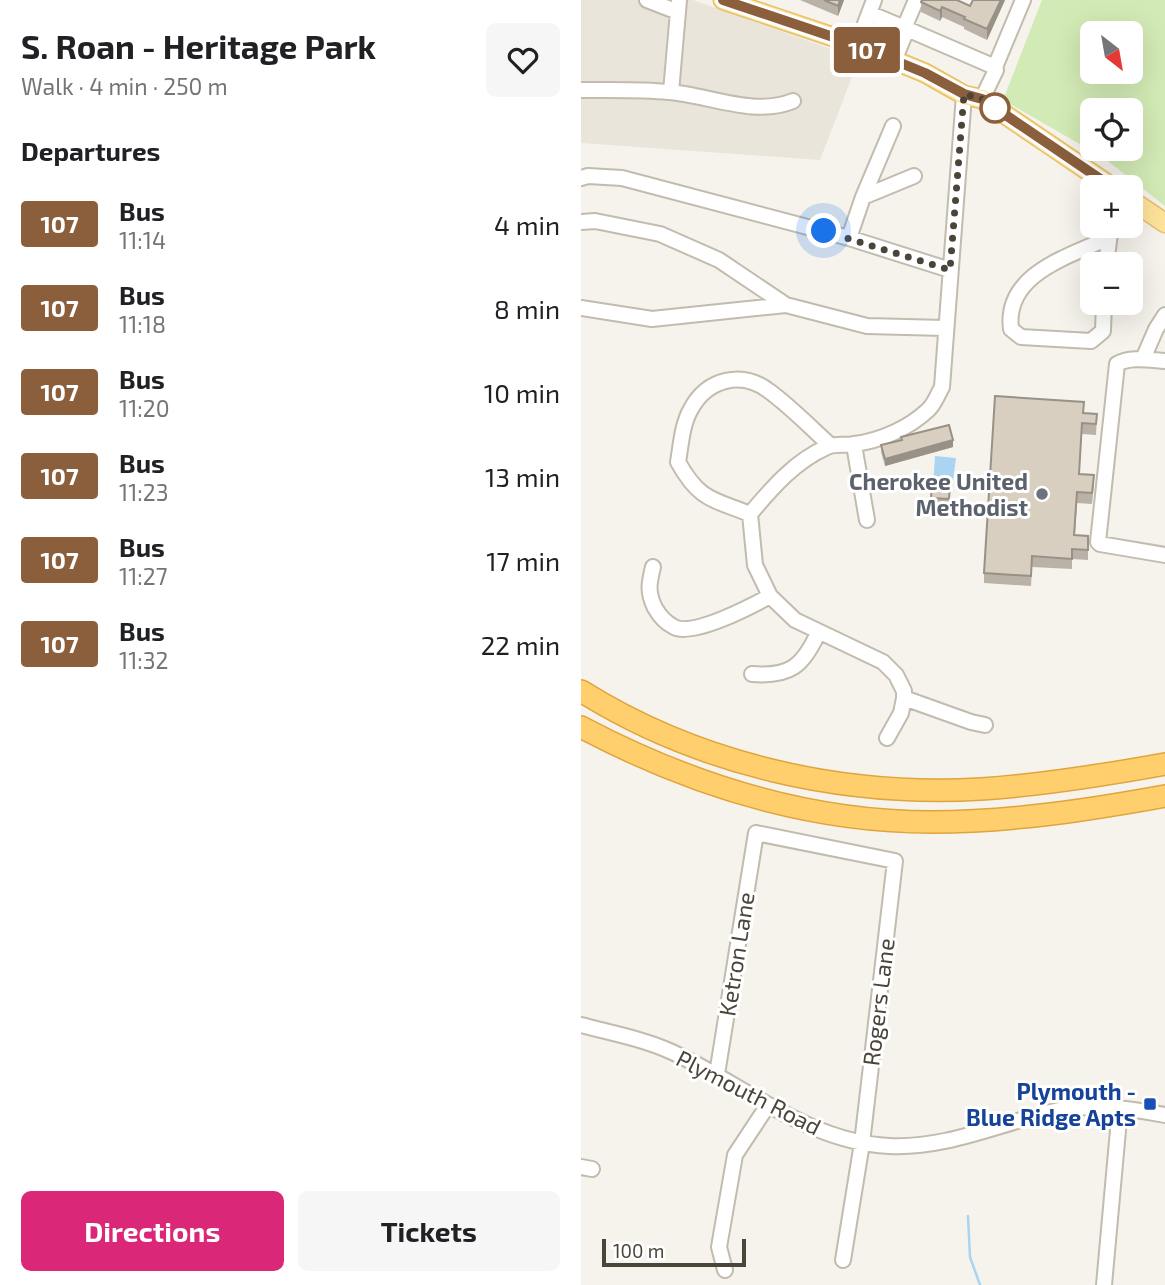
<!DOCTYPE html>
<html lang="en">
<head>
<meta charset="utf-8">
<style>
  :root { --surface:#fff; --page:#f6f6f6; --text:#202124; --muted:#757577; --accent:#db2777 }
  body { margin:0; font-family:"Exo 2",sans-serif; background:var(--page); color:var(--text); height:100vh; display:flex; flex-direction:column; font-size:26px; white-space:nowrap }
  * { box-sizing:border-box; margin:0 }
  p { font-size:23px; color:var(--muted) }
  .icon { flex:none; width:38px; height:38px; fill:none; stroke:currentColor; stroke-width:2; stroke-linecap:round; stroke-linejoin:round }
  .map { position:relative; flex:1; overflow:hidden }
  .details { display:flex; flex-direction:column; background:var(--surface); width:581px }
  .details>* { flex:none }
  .badge { padding:0 14px; border-radius:5px; font-size:24px; line-height:46px }
  .needle { width:46px; rotate:149deg }
  .fabs { position:absolute; left:499px; top:21px; display:grid; gap:14px }
  .fabs a { display:grid; place-items:center; width:63px; height:63px; border-radius:10px; background:var(--surface); box-shadow:0 7px 28px #0002; font-size:35px }
  .scale { position:absolute; left:21px; bottom:18px; width:144px; box-sizing:border-box; padding-left:7px; border:4px solid #4b4439; border-top:0; font-size:19px; line-height:24px; white-space:nowrap; color:#4b4439; -webkit-text-stroke:5px #fff; paint-order:stroke }
  .you { position:absolute; width:35px; height:35px; margin:-18px; border:5px solid #fff; border-radius:50%; background:#1a73e8; box-shadow:0 0 0 10px #1a73e833 }
  .map>.badge { position:absolute; translate:-50% -50%; box-shadow:0 0 0 4px #fff }
  h2 { padding:0 21px; font-size:26px; line-height:63px }
  .round { display:grid; place-items:center; flex:none; width:74px; height:74px; border-radius:10px; background:var(--page) }
  .overview { display:flex; align-items:center; justify-content:space-between; height:119px; padding:0 21px }
  h1 { font-size:33px; font-weight:700; line-height:52px }
  .button { display:flex; gap:14px; margin-top:auto; padding:14px 21px }
  .button a { flex:1; height:80px; border-radius:10px; background:var(--accent); color:#fff; font-size:28px; font-weight:700; line-height:80px; text-align:center }
  .button a+a { background:var(--page); color:var(--text) }
  ul { padding:0; list-style:none }
  li { display:flex; align-items:center; gap:21px; height:84px; padding:0 21px }
  li div { flex:1 }
  li b { display:block; font-size:26px }
  li em { font-style:normal }
  li .badge { min-width:77px; font-weight:700; text-align:center }
  main { display:flex; flex:1; min-height:0 }
  .map>svg:first-child { display:block }
  .residential { fill:#eae5da }
  .green { fill:#d2eab5; fill-rule:evenodd }
  .water { fill:#a9d4f2 }
  .lines { fill:none; stroke-linecap:round; stroke-linejoin:round }
  .stream { stroke:#a9d4f2; stroke-width:2.5 }
  .minor-casing { stroke:#c2bbae; stroke-width:18 }
  .major-casing { stroke:#e6c16a; stroke-width:21 }
  .highway-casing { stroke:#e0a43c; stroke-width:24 }
  .minor { stroke:#fff; stroke-width:14 }
  .major { stroke:#ffe39c; stroke-width:18 }
  .highway { stroke:#ffcf6e; stroke-width:21 }
  .wall { fill:#bab2a6 }
  .shaded-wall { fill:#979187 }
  .building { fill:#d8cfc1; stroke:#979187; stroke-width:2 }
  .line-casing { stroke:#fff; stroke-width:16 }
  .line { stroke:#8b5e3c; stroke-width:10 }
  .walk { stroke:#4b4439; stroke-width:7; stroke-dasharray:0 12.6 }
  .stop-dot { fill:#fff; stroke:#8b5e3c; stroke-width:3.5 }
  .worship-dot { fill:#6b7280; stroke:#fff; stroke-width:2.5 }
  .transit-dot { fill:#1a4fb4; stroke:#fff; stroke-width:2.5 }
  .labels { text-anchor:middle; dominant-baseline:central; stroke-width:6; stroke-linejoin:round; paint-order:stroke }
  .worship-label { font-size:23px; font-weight:bold; fill:#5b616d; stroke:#fff; text-anchor:end }
  .street-label { font-size:23px; fill:#4b4439; stroke:#fff }
  .transit-label { font-size:23px; font-weight:bold; fill:#164399; stroke:#fff; text-anchor:end }
</style>
</head>
<body>
<main>
<section class="details">
<div class="overview"><div><h1>S. Roan - Heritage Park</h1><p>Walk · 4 min · 250 m</p></div><a class="round"><svg class="icon" aria-label="heart" viewBox="0 0 24 24"><path d="M12 20l-8-8c-3-5 5-10 8-4 3-6 11-1 8 4z"/></svg></a></div>
<h2>Departures</h2>
<ul>
<li><span class="badge" style="background:#8b5e3c;color:#fff">107</span><div><b>Bus</b><p>11:14</p></div><em>4 min</em></li>
<li><span class="badge" style="background:#8b5e3c;color:#fff">107</span><div><b>Bus</b><p>11:18</p></div><em>8 min</em></li>
<li><span class="badge" style="background:#8b5e3c;color:#fff">107</span><div><b>Bus</b><p>11:20</p></div><em>10 min</em></li>
<li><span class="badge" style="background:#8b5e3c;color:#fff">107</span><div><b>Bus</b><p>11:23</p></div><em>13 min</em></li>
<li><span class="badge" style="background:#8b5e3c;color:#fff">107</span><div><b>Bus</b><p>11:27</p></div><em>17 min</em></li>
<li><span class="badge" style="background:#8b5e3c;color:#fff">107</span><div><b>Bus</b><p>11:32</p></div><em>22 min</em></li>
</ul>
<div class="button"><a>Directions</a><a>Tickets</a></div>
</section>
<div class="map">
<svg width="584" height="1285" viewBox="0 0 584 1285">
  <rect width="100%" height="100%" fill="#f6f3ec"/>
  <path class="residential" d="M 0,0 L 112,0 L 278,59 L 239,160 L 0,143 Z"/>
  <path class="green" d="M 461,0 L 584,0 L 584,206 L 523,158 L 422,100 ZM 511,33 L 550,33 L 550,72 L 511,72 ZM 511,110 L 550,110 L 550,149 L 511,149 Z"/>
  <path class="water" d="M 354,456 L 375,458 L 371,489 L 352,487 Z"/>
  <g class="lines">
    <path class="stream" d="M 387,1216 L 389,1257 L 399,1285"/>
    <g class="minor-casing">
      <path id="minor" d="M 66,0 L 97,12
        M 288,13 L 326,29 L 313,61
        M 324,26 L 335,0
        M 326,29 L 414,67 L 415,70 L 401,99
        M 276,45 L 293,0
        M 414,67 L 442,0
        M 0,90 C 29,90 59,89 88,92 C 128,95 173,117 212,101
        M 90,92 L 98,0
        M 0,178 L 7,176 L 41,178 L 268,238 L 369,270
        M 282,197 L 333,176
        M 0,222 L 14,221 L 79,234 L 138,260 L 205,305
        M 268,238 L 282,197 L 312,126
        M 525,264 L 530,226
        M 523,303 L 522,331 L 510,341 L 440,337 L 430,329 C 423,274 487,257 527,238
        M 0,308 L 71,319 L 205,305 L 286,326 L 364,328
        M 562,359 L 575,329 L 584,315
        M 584,361 C 569,360 549,356 536,364 L 517,542 L 519,544 L 584,555
        M 273,445 L 286,520
        M 169,514 C 131,499 118,500 97,462 C 100,445 101,424 110,409 C 126,379 161,370 188,391 C 210,407 229,427 249,445
        M 72,567 C 68,583 66,592 74,608 C 78,615 85,623 93,627 C 112,637 171,606 189,596
        M 171,674 C 209,677 222,666 237,633
        M 323,698 L 390,722 L 404,725
        M 306,738 L 320,713 L 323,698 L 323,691 L 315,675 L 302,662 L 214,620 L 189,596 L 174,565 L 169,514 C 191,488 214,461 246,447 C 255,443 264,446 273,444 C 299,441 328,428 347,410 C 353,405 357,394 361,387 L 383,95
        M 0,1025 C 30,1033 63,1039 91,1052 C 163,1085 227,1142 308,1146 C 369,1149 425,1120 484,1109 C 518,1104 551,1109 584,1115
        M 136,1074 L 175,833 L 314,861 L 281,1143 L 262,1260
        M 0,1167 L 11,1169
        M 144,1270 L 138,1247 L 154,1155 L 187,1105
        M 523,1285 L 539,1108"/>
    </g>
    <g class="major-casing">
      <path id="major" d="M 142,0 L 276,45 L 344,73 L 383,95 L 401,99 L 531,187
        M 550,200 L 584,223"/>
    </g>
    <g class="highway-casing">
      <path id="highway" d="M 0,691 C 118,765 262,797 400,789 C 462,785 523,775 584,764
        M 0,727 C 108,784 227,822 351,822 C 429,822 507,810 584,796"/>
    </g>
    <use href="#minor" class="minor"/>
    <use href="#major" class="major"/>
    <use href="#highway" class="highway"/>
  </g>
  <path class="wall" d="M 219,0 L 263,0 L 257,16 Z
    M 392,0 L 424,0 L 406,40 L 383,29 L 383,27 L 361,17 L 359,21 L 340,12 L 340,2 L 389,6 Z
    M 503,413 L 516,414 L 515,435 L 501,434 L 498,474 L 513,485 L 511,504 L 496,503 L 494,535 L 507,547 L 507,560 L 491,559 L 491,569 L 451,567 L 450,586 L 403,583 L 403,573 Z
    M 320,437 L 372,447 L 304,466 L 300,452 L 300,445 L 320,440 Z
    M 369,490 L 368,504 L 350,503 L 350,498 Z"/>
  <path class="shaded-wall" d="M 259,0 L 263,0 L 257,16 L 257,6 Z
    M 420,0 L 424,0 L 406,40 L 406,29 Z
    M 361,7 L 361,17 L 359,21 L 359,11 Z
    M 372,440 L 372,447 L 304,466 L 304,459 Z"/>
  <path class="building" d="M 243,0 L 259,0 L 257,6 Z
    M 341,0 L 376,0 L 389,6 L 392,0 L 420,0 L 406,29 L 383,19 L 384,17 L 361,7 L 359,11 L 340,2 Z
    M 414,396 L 503,402 L 502,413 L 516,414 L 515,424 L 501,423 L 498,474 L 513,475 L 511,493 L 496,492 L 493,535 L 507,536 L 507,550 L 491,549 L 491,559 L 451,556 L 450,576 L 403,573 Z
    M 368,425 L 372,440 L 304,459 L 300,445 L 321,440 L 320,437 Z
    M 351,483 L 369,485 L 368,499 L 350,498 Z"/>
  <g class="lines">
    <g class="line-casing">
      <path id="line" d="M 142,0 L 276,45 L 344,73 L 383,94 L 401,99 L 531,187"/>
    </g>
    <use href="#line" class="line"/>
    <path class="walk" d="M 243,231 L 369,270 L 383,94 L 401,99 L 422,114 L 414,108"/>
  </g>
  <circle class="stop-dot" cx="414" cy="108" r="14"/>
  <circle class="worship-dot" cx="461" cy="494" r="7"/>
  <rect class="transit-dot" x="562" y="1097" width="14" height="14" rx="3.5"/>
  <g class="labels">
    <g class="worship-label">
      <text x="447" y="481">Cherokee United<tspan x="447" dy="26">Methodist</tspan></text>
    </g>
    <g class="street-label">
      <text transform="translate(155 954) rotate(-81)">Ketron Lane</text>
      <text transform="translate(297 1002) rotate(-83)">Rogers Lane</text>
      <text transform="translate(168 1092) rotate(27)">Plymouth Road</text>
    </g>
    <g class="transit-label">
      <text x="555" y="1091">Plymouth -<tspan x="555" dy="26">Blue Ridge Apts</tspan></text>
    </g>
  </g>
</svg>
<div class="fabs">
<a><svg class="needle" viewBox="-14 -14 28 28"><path d="M0-13l5 13h-10z" fill="#e53935"/><path d="M0 13l5-13h-10z" fill="#757577"/></svg></a>
<a><svg class="icon" aria-label="locate" viewBox="0 0 24 24"><circle cx="12" cy="12" r="6"/><path d="M12 2v4M12 18v4M2 12h4M18 12h4"/></svg></a>
<a>+</a>
<a>−</a>
</div>
<div class="scale">100 m</div>
<div class="you" style="left:243px;top:231px"></div>
<b class="badge" style="left:286px;top:50px;background:#8b5e3c;color:#fff">107</b>
</div>
</main>
</body>
</html>
